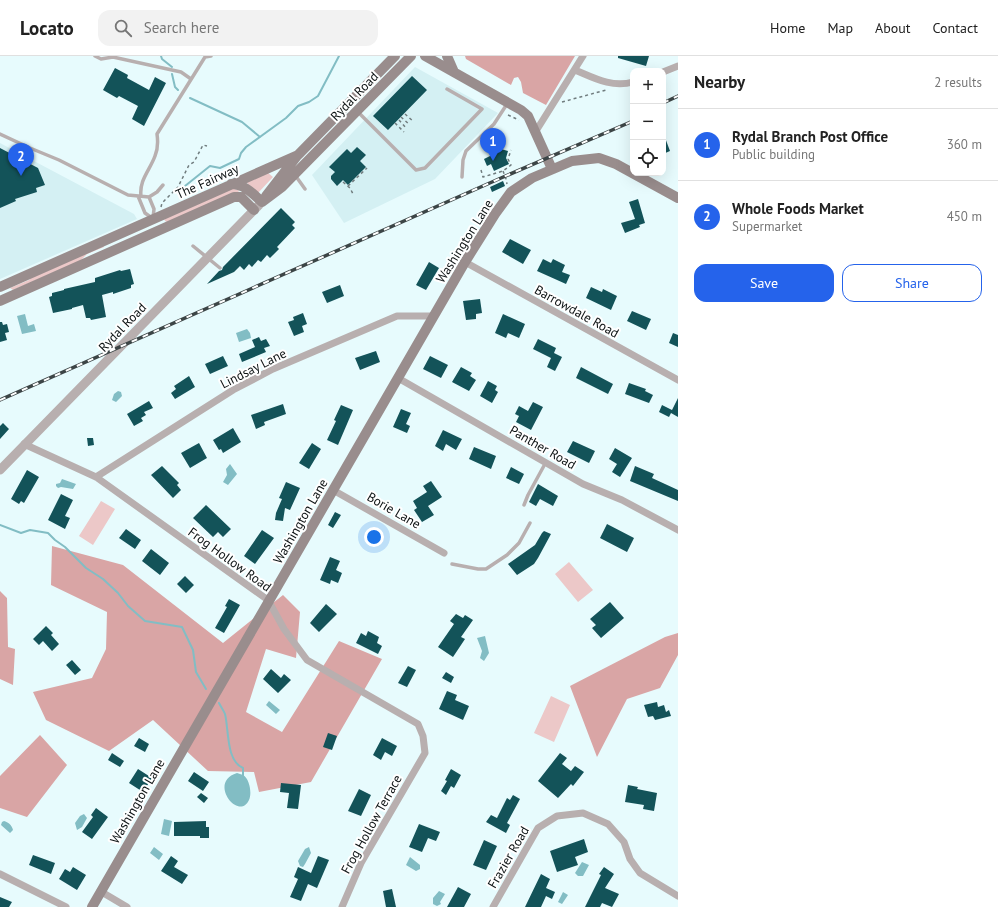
<!DOCTYPE html>
<html lang="en">
<head>
<meta charset="utf-8">
<style>
  :root { --surface:#fff; --page:#f2f2f2; --text:#222; --muted:#767676; --line:#e0e0e0; --accent:#2563eb }
  body { margin:0; font-family:"PT Sans",sans-serif; background:var(--page); color:var(--text) }
  .controls { position:absolute; right:12px; top:12px; display:grid; overflow:hidden; border-radius:8px; box-shadow:0 4px 16px #0002 }
  .controls button { width:36px; height:36px; display:grid; place-items:center; padding:0; border:0; border-bottom:1px solid var(--line); background:var(--surface); color:var(--text); font:20px sans-serif }
  .you { position:absolute; left:374px; top:481px; width:14px; height:14px; margin:-10px; border:3px solid #fff; border-radius:50%; background:#1a73e8; box-shadow:0 0 0 6px #1a73e833 }
  .badge { display:grid; place-items:center; width:26px; height:26px; border-radius:50%; background:var(--accent); color:#fff; font-size:13px; font-weight:700 }
  .pin { position:absolute; translate:-50% -33px; filter:drop-shadow(0 1px 2px #0008) }
  .pin::after { content:''; position:absolute; top:21px; width:14px; height:12px; background:inherit; clip-path:polygon(0 0,100% 0,50% 100%) }
  .list { margin:0; padding:0; list-style:none }
  h2 { display:flex; justify-content:space-between; align-items:center; height:52px; margin:0; padding:0 16px; font-size:17px }
  h2 small { font-size:13px; font-weight:400; color:var(--muted) }
  .list li { display:grid; grid-template-columns:26px 1fr auto; gap:12px; align-items:center; box-sizing:border-box; height:72px; padding:0 16px; border-top:1px solid var(--line) }
  .list b { display:block; font-size:15px; white-space:nowrap }
  .list p { margin:0; font-size:13px; white-space:nowrap; color:var(--muted) }
  .list em { font-size:13px; font-style:normal; color:var(--muted) }
  .actions { display:flex; gap:8px; padding:12px 16px }
  .actions a { flex:1; padding:9px 0; border:1px solid var(--accent); border-radius:12px; text-align:center; font-size:14px; color:var(--accent) }
  .actions .main { background:var(--accent); color:#fff }
  .icon { flex:none; width:22px; height:22px; fill:none; stroke:currentColor; stroke-width:2; stroke-linecap:round; stroke-linejoin:round }
  .map { position:relative; flex:none; width:678px; height:851px; overflow:hidden }
  header { display:flex; align-items:center; gap:24px; box-sizing:border-box; height:56px; padding:0 20px; background:var(--surface); border-bottom:1px solid var(--line) }
  header strong { font-size:19px }
  nav { display:flex; gap:22px; margin-inline-start:auto; font-size:14px }
  .search { width:280px; height:36px; background:var(--page); display:flex; align-items:center; gap:10px; box-sizing:border-box; padding:0 14px; border-radius:12px; color:var(--muted); font-size:15px }
  main { display:flex }
  aside { flex:1; background:var(--surface) }
  .map>svg:first-child { display:block }
</style>
</head>
<body>
<header>
<strong>Locato</strong>
<div class="search"><svg class="icon" aria-label="search" viewBox="0 0 24 24"><circle cx="10" cy="10" r="6"/><path d="M15 15l6 6"/></svg>Search here</div>
<nav><a>Home</a><a>Map</a><a>About</a><a>Contact</a></nav>
</header>
<main>
<div class="map">
<svg width="678" height="851" viewBox="0 0 678 851">
  <rect width="100%" height="100%" fill="#e7fbfd"/>
  <path fill="#d4f0f3" d="M415,11L498,57L435,123L344,167L312,119Z
    M0,87L134,158L137,163L0,223Z"/>
  <path fill="#ecc8c8" d="M267,116L273,121L258,137L246,126Z
    M232,132L240,135L167,166L165,165L164,162Z
    M103,188L104,191L87,198L80,205L13,234L10,232L29,224L35,218Z
    M101,445L115,453L93,489L79,480Z
    M569,506L593,534L578,546L555,518Z
    M551,640L570,649L554,686L534,677Z"/>
  <path fill="#d9a5a5" d="M465,0H575L546,49L523,37L521,26L518,21L514,22L511,29L466,3Z
    M52,490L123,509L223,587L283,539L300,556L296,602L266,593L246,656L282,676L339,585L382,603L311,726L259,736L254,716L208,715L153,664L109,695L46,664L33,636L92,622L106,593L107,556L51,529Z
    M0,535L7,542L8,591L15,593L13,629L0,623Z
    M678,577V599L660,632L627,643L597,701L570,630L665,581Z
    M40,679L67,709L27,761L0,752V720Z"/>
  <path fill="#82bdc4" d="M25,258L28,270L34,268L36,275L22,278L17,260Z
    M247,273L250,277L251,282L239,286L236,277Z
    M118,335L121,336L122,340L116,346L112,344L114,338Z
    M230,408L237,418L228,429L223,426L227,419L226,413Z
    M62,423L76,428L73,433L61,431L58,432L56,430V428L60,427Z
    M485,580L489,597L484,605L480,602L482,595L477,582Z
    M269,645L280,654L276,658L266,649Z
    M237,717C239,718 241,718 243,719C250,723 252,738 249,744C239,766 207,726 237,717Z
    M84,758L87,762L82,771L77,774L75,767L80,760Z
    M164,763L172,765L169,780L161,778Z
    M4,765C8,766 12,769 13,774L10,777L1,769L2,766Z
    M154,791L163,798L159,804L150,797Z
    M309,791L311,797L305,808L303,811L300,810L298,805L305,793Z
    M410,801L420,809V813L416,815L406,809Z
    M582,806L589,809L583,820H578L575,817Z
    M439,835L445,838L440,846L441,848L437,850L433,848V842Z
    M563,836L568,839L562,848L558,846Z"/>
  <g fill="none" stroke-linecap="round" stroke-linejoin="round">
    <path stroke="#82bdc4" stroke-width="2" d="M161,0L162,3L172,11
      M172,18L175,31L178,34
      M190,42L242,66L260,81
      M185,130L210,110L220,112L239,103L241,97L246,91L286,62L298,50L309,46L318,40L339,0
      M0,469L21,477L30,474L48,477L55,484L65,491L86,512L103,523L118,537L128,550L145,565L182,571L193,594L196,616L206,633
      M219,647C221,651 224,655 225,658C229,674 226,705 243,712V721"/>
  </g>
  <path fill="#135359" d="M618,0H649L646,10L618,2Z
    M115,12L128,19L127,22L149,34L155,21L166,27L144,70L132,63L138,50L119,40L117,42L103,34Z
    M412,20L427,34L388,74L373,60Z
    M663,79H664L670,95L663,98Z
    M357,91L366,99L360,105L366,111L348,129L343,124L337,130L331,123V120L335,116L329,111L347,93L351,97Z
    M0,92L38,112L45,129L36,132L37,136L15,143L16,145L0,152Z
    M501,93L508,95L506,102L509,108L494,115L491,108L487,110L484,103L500,95Z
    M503,125L505,130L492,136L490,131Z
    M638,143L645,167L639,169L640,171L625,177L621,167L635,163L629,146Z
    M281,152L295,166L292,169L295,172L277,191L279,193L270,202L267,199L261,206L258,204L252,211L249,208L244,214L240,210L234,216L207,228L219,215L222,214L223,211Z
    M510,183L531,194L523,208L502,196Z
    M543,203L551,207L553,203L565,209L562,216L570,219L566,228L537,215Z
    M429,206L439,212L426,234L416,229Z
    M130,213L134,228L131,229V232L113,238V236L102,239L106,261L91,264L90,262H86L83,249L72,252V253L53,257L49,241L52,240V237L64,234V233L95,226V222L120,214L121,215Z
    M340,229L344,240L327,247L322,236Z
    M591,231L602,236L603,233L617,240L611,254L586,242Z
    M480,243L482,257L476,258V263L466,264L463,245Z
    M632,255L651,263L646,274L627,265Z
    M303,257L307,268L302,270L304,276L294,280L288,266L294,264L293,261Z
    M503,258L525,268L519,282L508,277L506,282L495,277Z
    M0,266H2L3,269L7,268L9,276L5,277L7,284L0,286Z
    M673,277L678,279V291L669,287Z
    M259,281L261,285L266,283L270,290L264,292L266,296L242,306L239,298L255,291L252,284Z
    M538,283L556,292L554,297L562,301L555,315L547,311L551,302L533,293Z
    M376,295L380,306L360,314L355,302Z
    M223,300L228,310L210,318L205,308Z
    M430,300L448,309L441,322L423,313Z
    M461,311L472,317L470,320L476,324L469,335L452,326Z
    M581,311L613,328L608,338L576,322Z
    M189,320L195,331L175,343L171,337L176,333L174,330Z
    M488,325L497,330L495,334L498,336L492,347L480,340Z
    M629,327L646,333L645,335L653,339L649,347L625,338Z
    M678,342V361L671,357L669,361L659,356L662,349L672,354Z
    M149,345L153,352L144,356L146,359L141,362L143,365L134,370L127,358Z
    M533,346L543,351L531,374L516,366L519,360L515,358L519,350L528,355Z
    M283,348L286,358L264,366L265,369L256,373L251,359Z
    M341,349L353,354L338,389L327,384L336,365L334,364Z
    M401,353L411,357L406,368L410,370L407,377L393,371Z
    M3,367L9,373L0,383V370Z
    M233,372L241,386L223,397L221,393L219,394L213,384Z
    M443,374L462,383L456,394L446,388L443,395L435,390Z
    M87,382H93L94,389L88,390Z
    M573,385L595,395L589,407L567,396Z
    M199,387L207,402L190,412L181,397Z
    M312,387L321,393L309,413L299,407Z
    M474,391L496,400L491,413L469,403Z
    M615,392L632,402L620,421L612,416L617,408L609,403Z
    M162,410L179,427L177,429L181,434L173,442L151,419Z
    M635,410L654,418L652,422L678,434V445L630,425Z
    M511,411L524,418L519,428L506,422Z
    M27,414L39,421L24,447L21,445L19,448L11,443Z
    M431,425L442,441L428,450L434,459L422,466L414,454L417,452L413,445L427,436L423,430Z
    M286,426L300,432L290,454L285,452L283,465L275,464L276,457L282,443L279,442Z
    M538,428L558,440L553,450L540,443L536,450L529,446Z
    M61,438L73,444L65,460L70,462L65,473L48,464Z
    M206,449L231,473L223,481L218,476L213,481L193,462Z
    M335,456L341,459L333,472L328,469Z
    M607,468L634,482L627,496L600,482Z
    M126,473L141,484L135,493L119,482Z
    M262,474L274,482L255,508L244,500Z
    M544,475L551,478L538,502L534,508L517,519L508,508L535,489L542,477Z
    M151,493L169,507L160,519L142,505Z
    M330,501L340,505L336,514L342,517L338,527L331,524L330,528L320,524Z
    M185,520L194,529L186,537L177,528Z
    M229,543L240,549L224,577L215,572L227,551L225,550Z
    M610,546L624,562L601,582L592,572L596,569L590,563Z
    M326,548L337,558L319,576L310,567Z
    M456,558L463,562L465,559L473,564L461,581L465,583L453,601L438,591L454,568L450,565Z
    M46,570L53,577L51,579L59,588L52,595L43,585L39,589L33,583Z
    M368,575L379,581L377,587L382,590L378,598L356,587L361,577L366,580Z
    M72,604L81,614L75,619L66,609Z
    M408,610L416,614L407,631L398,627Z
    M271,613L281,622L284,618L291,624L278,637L263,623Z
    M446,616L454,621L451,627L442,622Z
    M447,635L457,639L455,644L469,650L463,664L439,653Z
    M657,646L658,651L664,649L666,656L669,654L671,660L655,664L653,660L648,661L644,649Z
    M328,677L337,680L332,694L323,691Z
    M139,682L149,688L145,696L134,690Z
    M382,682L397,690L392,700L385,696L381,704L373,699Z
    M112,697L124,705L120,711L108,704Z
    M560,697L567,702L562,708L571,715L575,710L584,716L573,730L571,728L558,742L538,725Z
    M138,713L152,722L143,736L129,727Z
    M451,713L461,719L454,732L451,730L446,739L441,735L447,725L445,724Z
    M194,716L209,726L203,735L188,725Z
    M281,727L301,729L298,753L287,752L289,737L280,736Z
    M628,729L638,731L637,733L657,737L654,755L643,753L644,749L625,746Z
    M359,733L371,739L361,760L348,755Z
    M201,737L208,742L204,747L197,741Z
    M513,739L520,743L507,767L510,769L506,777L486,766L491,759L497,762L507,742L510,744Z
    M96,752L108,761L92,783L82,776L93,761L91,759Z
    M206,765V771H209V782H200V780H174V766Z
    M419,768L440,776L436,785L428,782L422,796L409,791Z
    M584,783L588,796L575,801L578,809L557,816L550,795Z
    M484,784L497,790L486,814L473,809Z
    M33,799L55,807L51,818L29,809Z
    M171,800L178,805L174,811L188,819L182,828L161,815Z
    M318,800L329,804L317,832L308,828L301,845L290,841L298,823L294,821L298,811L311,817Z
    M73,811L86,819L77,834L59,823L65,813L70,816Z
    M604,811L614,818L605,832L619,838L612,851L602,847L600,851H585L601,819L599,818Z
    M541,818L550,823L546,832L555,836L552,843L546,840L541,851H525Z
    M458,831L471,838L464,851H447Z
    M392,833L396,851H386L383,835Z
    M0,841L12,846L9,851H0Z"/>
  <g fill="none" stroke-linecap="round" stroke-linejoin="round">
    <path stroke="#707c7e" stroke-width="1.5" stroke-dasharray="3 3" stroke-linecap="butt" d="M562,46L606,34
      M405,58L414,66
      M508,59L519,64
      M401,61L410,69
      M399,64L407,73
      M395,67L404,76
      M481,114L483,121L503,115L511,109L508,103L511,94
      M503,115L506,123L507,128
      M343,126L350,132L353,138
      M348,130L367,112
      M161,151L162,147L178,131L189,109L194,106L203,89L207,90"/>
    <path stroke="#b8afaf" stroke-width="3.5" d="M95,0L101,3L113,1L181,16L191,23
      M357,55L416,114L425,112L482,53L447,33
      M0,78L30,92L59,104L128,139L149,141L157,136L163,129
      M295,119L305,133
      M462,121L463,104L466,95L494,68L507,48
      M138,140L145,157L152,162
      M141,140C139,124 150,114 155,100C158,93 158,85 157,78L205,1L211,0
      M149,141L154,153L153,162
      M193,190L220,212
      M524,449L528,439L546,406
      M452,508L478,513H486L507,499L519,487L530,467"/>
    <path stroke="#b8afaf" stroke-width="7" d="M575,14C594,22 612,32 633,26
      M663,16L678,10
      M536,75L583,0
      M465,206L678,324
      M398,322L583,428L622,444L678,474
      M24,388L96,421L268,544L284,573L307,604L418,668L423,680L425,697L361,807L342,851
      M96,421L233,334L273,313L397,260H434
      M333,434L444,497
      M0,818L66,851
      M100,835L127,851
      M493,851L538,772L557,760L583,757L608,768L624,786L630,803L640,817L678,840"/>
    <path stroke="#b8afaf" stroke-width="9" d="M0,414L259,149"/>
    <path stroke="#998d8d" stroke-width="10" d="M425,0L521,54L528,60L552,113
      M447,0L454,16
      M231,128C245,128 253,138 262,146
      M266,140L297,100
      M262,146L282,131L411,0
      M0,231L298,99L395,0
      M0,245L234,141H241L254,154
      M92,851L465,206L495,158L511,136L532,122L572,105L599,102L616,108L678,142"/>
    <defs>
      <path id="rail" d="M663,47L678,40
        M0,344L501,122L633,65"/>
    </defs>
    <use href="#rail" stroke="#3c4546" stroke-width="3.5"/>
    <use href="#rail" stroke="#fff" stroke-width="2" stroke-dasharray="6" stroke-linecap="butt"/>
  </g>
  <g text-anchor="middle" stroke-width="4" stroke-linejoin="round" paint-order="stroke">
    <g font-size="13" fill="#0c1213" stroke="#fff">
      <text transform="translate(354 40) rotate(-46)" y="5">Rydal Road</text>
      <text transform="translate(207 125) rotate(-24)" y="5">The Fairway</text>
      <text transform="translate(464 185) rotate(-58)" y="5">Washington Lane</text>
      <text transform="translate(577 255) rotate(29)" y="5">Barrowdale Road</text>
      <text transform="translate(122 271) rotate(-46)" y="5">Rydal Road</text>
      <text transform="translate(253 312) rotate(-27)" y="5">Lindsay Lane</text>
      <text transform="translate(543 391) rotate(30)" y="5">Panther Road</text>
      <text transform="translate(394 454) rotate(30)" y="5">Borie Lane</text>
      <text transform="translate(300 465) rotate(-60)" y="5">Washington Lane</text>
      <text transform="translate(230 503) rotate(36)" y="5">Frog Hollow Road</text>
      <text transform="translate(137 745) rotate(-60)" y="5">Washington Lane</text>
      <text transform="translate(371 768) rotate(-61)" y="5">Frog Hollow Terrace</text>
      <text transform="translate(508 801) rotate(-60)" y="5">Frazier Road</text>
    </g>
  </g>
</svg>
<div class="controls">
<button>+</button>
<button>−</button>
<button><svg class="icon" aria-label="locate" viewBox="0 0 24 24"><circle cx="12" cy="12" r="6"/><path d="M12 2v4M12 18v4M2 12h4M18 12h4"/></svg></button>
</div>
<div class="you"></div>
<div class="pin badge" style="left:493px;top:105px">1</div>
<div class="pin badge" style="left:21px;top:120px">2</div>
</div>
<aside>
<h2>Nearby<small>2 results</small></h2>
<ul class="list">
<li><span class="badge">1</span><div><b>Rydal Branch Post Office</b><p>Public building</p></div><em>360 m</em></li>
<li><span class="badge">2</span><div><b>Whole Foods Market</b><p>Supermarket</p></div><em>450 m</em></li>
</ul>
<div class="actions"><a class="main">Save</a><a>Share</a></div>
</aside>
</main>
</body>
</html>
